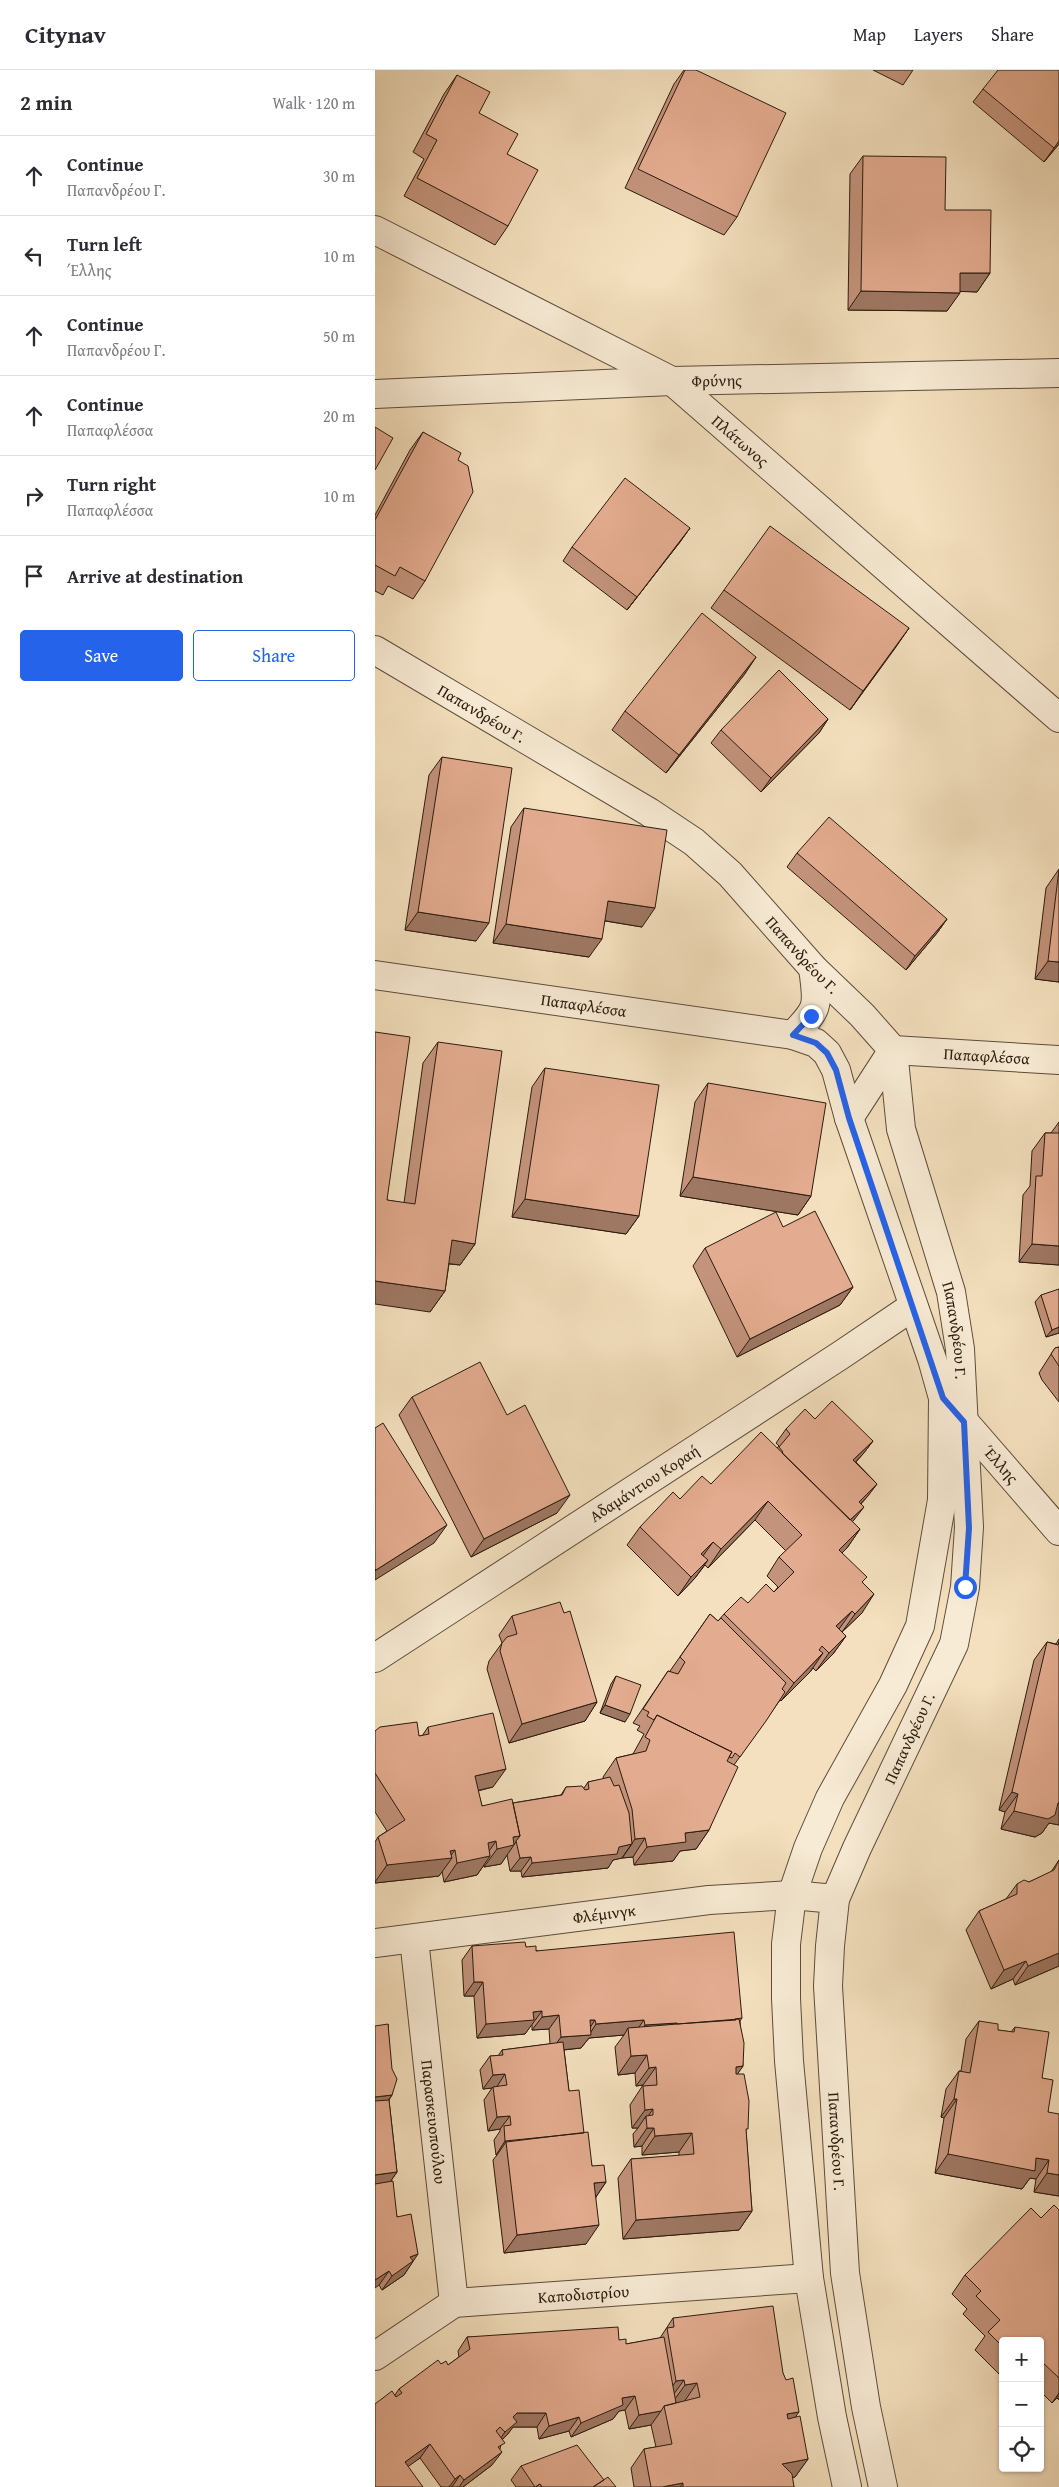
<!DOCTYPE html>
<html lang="en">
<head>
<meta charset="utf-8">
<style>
  :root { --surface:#fff; --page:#f7f7f7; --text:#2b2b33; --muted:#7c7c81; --line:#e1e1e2; --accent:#2563eb }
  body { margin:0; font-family:"Gentium Book Plus",serif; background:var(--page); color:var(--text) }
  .controls { position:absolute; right:15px; bottom:15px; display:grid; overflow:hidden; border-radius:5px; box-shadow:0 1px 4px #0004 }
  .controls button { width:45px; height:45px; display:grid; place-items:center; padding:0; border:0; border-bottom:1px solid var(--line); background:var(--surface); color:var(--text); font:25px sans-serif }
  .stop { position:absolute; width:15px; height:15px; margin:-11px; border:4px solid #2563eb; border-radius:50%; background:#fff }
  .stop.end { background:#2563eb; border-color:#fff; box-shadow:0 1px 5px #0008 }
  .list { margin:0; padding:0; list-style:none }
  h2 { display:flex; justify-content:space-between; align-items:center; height:65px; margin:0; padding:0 20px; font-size:21px }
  h2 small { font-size:16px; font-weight:400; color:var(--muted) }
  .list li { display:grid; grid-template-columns:32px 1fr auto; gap:15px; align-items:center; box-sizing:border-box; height:80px; padding:0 20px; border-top:1px solid var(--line) }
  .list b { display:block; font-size:19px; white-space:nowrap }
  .list p { margin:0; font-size:16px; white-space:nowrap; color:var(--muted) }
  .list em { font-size:16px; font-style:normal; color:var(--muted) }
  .actions { display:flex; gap:10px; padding:15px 20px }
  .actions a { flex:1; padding:11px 0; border:1px solid var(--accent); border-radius:5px; text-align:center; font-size:18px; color:var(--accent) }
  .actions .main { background:var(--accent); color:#fff }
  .icon { flex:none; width:28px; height:28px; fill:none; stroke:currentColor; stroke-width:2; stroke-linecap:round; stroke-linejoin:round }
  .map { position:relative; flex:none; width:684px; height:2417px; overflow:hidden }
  header { display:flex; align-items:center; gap:30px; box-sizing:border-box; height:70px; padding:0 25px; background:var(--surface); border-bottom:1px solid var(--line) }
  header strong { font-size:24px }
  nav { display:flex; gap:28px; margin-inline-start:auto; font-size:18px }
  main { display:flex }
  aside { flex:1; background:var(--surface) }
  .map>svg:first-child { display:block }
</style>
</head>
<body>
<header>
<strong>Citynav</strong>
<nav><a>Map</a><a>Layers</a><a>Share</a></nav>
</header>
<main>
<aside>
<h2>2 min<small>Walk · 120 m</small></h2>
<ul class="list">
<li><svg class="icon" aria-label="ahead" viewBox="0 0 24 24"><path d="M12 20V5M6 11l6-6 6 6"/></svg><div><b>Continue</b><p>Παπανδρέου Γ.</p></div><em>30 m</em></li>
<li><svg class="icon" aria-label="left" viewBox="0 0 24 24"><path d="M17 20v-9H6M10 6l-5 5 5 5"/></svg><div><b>Turn left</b><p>Έλλης</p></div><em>10 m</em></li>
<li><svg class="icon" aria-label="ahead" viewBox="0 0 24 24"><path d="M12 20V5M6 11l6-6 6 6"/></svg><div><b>Continue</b><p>Παπανδρέου Γ.</p></div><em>50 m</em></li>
<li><svg class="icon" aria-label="ahead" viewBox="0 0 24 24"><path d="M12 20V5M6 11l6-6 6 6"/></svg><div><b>Continue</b><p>Παπαφλέσσα</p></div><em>20 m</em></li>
<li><svg class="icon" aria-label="right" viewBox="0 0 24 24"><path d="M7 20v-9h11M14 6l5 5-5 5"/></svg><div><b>Turn right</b><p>Παπαφλέσσα</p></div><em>10 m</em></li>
<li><svg class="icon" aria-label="arrive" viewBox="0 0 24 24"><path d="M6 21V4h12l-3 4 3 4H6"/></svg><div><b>Arrive at destination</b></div></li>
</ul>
<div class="actions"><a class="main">Save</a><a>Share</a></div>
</aside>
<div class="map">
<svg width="684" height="2417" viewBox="0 0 684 2417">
  <rect width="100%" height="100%" fill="#f4e0be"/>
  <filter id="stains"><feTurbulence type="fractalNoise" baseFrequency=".004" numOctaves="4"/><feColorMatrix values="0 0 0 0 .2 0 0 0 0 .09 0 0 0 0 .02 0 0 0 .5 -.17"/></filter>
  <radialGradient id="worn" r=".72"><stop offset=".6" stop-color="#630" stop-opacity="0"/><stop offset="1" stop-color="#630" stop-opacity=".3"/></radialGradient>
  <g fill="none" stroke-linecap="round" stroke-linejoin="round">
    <defs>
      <g id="minor">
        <path id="s1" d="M0,160L297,311L684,648"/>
        <path id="s2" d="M0,324L297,311L684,303"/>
        <path id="s3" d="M0,580L274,742L319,772L355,804L438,898L487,945L518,980L526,1059L576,1222L585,1279L594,1457L590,1517L579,1574L482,1778L460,1829L455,1876L453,1916L470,2203L491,2337L508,2417"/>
        <path id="s4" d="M0,905L418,965L441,973L452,983L461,1000L474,1048L557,1289L568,1328L567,1430L545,1556L518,1615L455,1728L433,1778L417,1825L411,1874V1928L414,1991L434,2208L457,2347L472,2417"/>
        <path d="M418,965C445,937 443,936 438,898"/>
        <path id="s5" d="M518,980L684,990"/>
        <path d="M474,1048L518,980"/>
        <path id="s6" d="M586,1348L684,1461"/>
        <path id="s7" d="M0,1588L466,1285L537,1237"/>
        <path id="s8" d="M39,1869L79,2233"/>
        <path id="s9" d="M0,1873L334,1830L417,1825L460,1829"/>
        <path id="s10" d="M0,2286L79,2233L434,2208"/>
      </g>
    </defs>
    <use href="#minor" stroke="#5d4c3a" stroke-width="30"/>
    <use href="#minor" stroke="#f8ebd5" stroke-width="28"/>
  </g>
  <path fill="#c3937b" stroke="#2b1a0e" d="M309,0H321L362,147L349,165L250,118L299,14Z
    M498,0H538L528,15Z
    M684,0V74L669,92L598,32L608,19Z
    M82,5L104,43L132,84L133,156L120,175L29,126L49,89L38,82L69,24Z
    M488,86L570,140L615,203L602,222L585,221L572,241L473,240L475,104Z
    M48,362L83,390L50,511L38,529L13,516L8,525L0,521V445L35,380Z
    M315,458L305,472L252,540L188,491L197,477Z
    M349,520L534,558L475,640L336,538Z
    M381,587L369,605L291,703L237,660L250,641Z
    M453,649L444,663L386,722L336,673L346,660Z
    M67,687L101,871L30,860L54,705Z
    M149,738L267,857L230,851L214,887L118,873L136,757Z
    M422,783L572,849L562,863L531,900L412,797Z
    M684,799V912L660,909L671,818Z
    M63,972L100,1174L85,1195L74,1194L70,1221L55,1242L12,1130L29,1133L48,993Z
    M170,998L264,1146L251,1164L137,1147L157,1017Z
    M333,1013L436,1126L423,1145L305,1126L320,1032Z
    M684,1052V1195L644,1192L648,1125L655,1116L657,1081L670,1063H676Z
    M330,1178L478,1217L465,1235L362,1287L318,1196Z
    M666,1225L684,1263L671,1267L660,1232Z
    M684,1277V1332L667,1310L664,1303L680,1278Z
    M37,1327L182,1443L96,1487L24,1345Z
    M440,1349L498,1371L488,1384L481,1392L502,1414L492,1427L486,1434L479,1450L477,1452L485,1459L472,1478L466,1483L488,1513L487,1543L467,1562L471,1566L458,1584L441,1601L438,1598L435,1602L406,1631L405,1630L359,1695L334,1760L321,1779L305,1781L298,1791L259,1795L258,1787L247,1788L238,1790L233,1798L147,1807L146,1801H135L132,1785L126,1794L109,1797V1795L102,1805L69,1812L67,1801L64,1806L0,1813V1772L3,1767L12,1761L0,1742V1661L44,1666H47L53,1657L118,1717L103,1721L107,1736L138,1733L186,1725L191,1717L209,1718L213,1712L229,1709L228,1707L241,1688L258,1684L269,1664L262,1660L265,1656L258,1653L293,1601L296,1602L295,1601L335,1544L343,1551L349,1544L399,1522L403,1517L392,1506L404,1487L411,1481L380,1450L333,1498L330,1495L320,1508L303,1526L252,1475L265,1457L305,1429L336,1414L402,1378L404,1376L401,1373L411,1359Z
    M137,1546L222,1632L210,1651L134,1673L112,1599L114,1591L127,1573L124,1565Z
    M684,1569V1755L674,1753L667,1763L660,1767L626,1759L630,1742L624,1740L659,1590L672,1572L681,1574Z
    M241,1606L250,1652L225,1643L236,1614Z
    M684,1790V1896L640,1915L638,1909L616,1919L591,1860L604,1841L631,1829L642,1814L654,1812L676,1802Z
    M97,1876L151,1877L367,1948L365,1951L368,1996L362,2004L371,2061L377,2141L364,2160L248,2169L243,2108L256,2089L304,2086V2082L267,2085V2076L259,2077L258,2064L263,2058H257L255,2035L268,2015L261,2016L260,2003L243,2005L240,1977L249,1965L214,1968L206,1978L189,1980L194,2021L209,2063L217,2096L231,2112L221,2127L211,2174L129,2183L118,2090L122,2085H121L119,2070L125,2061V2059L113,2061L109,2030L117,2018L108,2019L105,2000L115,1986H123L127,1980L175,1974L174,1959L157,1960V1955H156L150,1964L102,1968L99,1926H89L87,1890Z
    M604,1951L623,1960L636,1962L640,1957L667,2008L673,2042L684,2126L659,2122L661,2109L655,2108L647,2119L560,2103L569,2048L566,2047L571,2019L584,2001H586L591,1969Z
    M13,1954L17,2025L14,2030L22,2102L15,2112L22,2147L38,2191L29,2205L7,2220L4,2215Z
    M684,2140V2330L682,2328L677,2333L665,2321V2271H628V2308L600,2280L610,2266L588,2244L592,2239L577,2224L590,2205L666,2148Z
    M298,2248L408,2303L433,2389L420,2407L417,2408L419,2417H259L256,2398L269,2379L281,2377L276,2355L254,2359L250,2340L244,2341L238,2349L196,2367L194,2361L164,2369L162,2357H138L132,2365L127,2370L125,2379L117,2395L88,2417H66L45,2388L0,2417L20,2325L24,2319L66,2294L73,2295L84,2287L83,2281L92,2267L244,2270L251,2274L285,2268Z
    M146,2396L229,2410L241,2417H141L136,2410Z"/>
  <path fill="#9f7864" stroke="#2b1a0e" d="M684,71V74L669,92Z
    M585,203H615L602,222L572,221Z
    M486,221L585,223L572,241L473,240Z
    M315,458L305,472L252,540L262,527Z
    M534,558L521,577L475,640L488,621Z
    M381,587L369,605L291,703L304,685Z
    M453,649L444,663L386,722L396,708Z
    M233,831L280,838L267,857L220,849Z
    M43,842L114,853L101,871L30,860Z
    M572,849L562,863L531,900L540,886Z
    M131,854L227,869L214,887L118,873Z
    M673,891L684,892V912L660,909Z
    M318,1107L436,1126L423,1145L305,1126Z
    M150,1129L264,1146L251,1164L137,1147Z
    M77,1170L100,1174L85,1195L62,1192Z
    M657,1174L684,1176V1195L644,1192Z
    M0,1211L70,1221L55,1242L0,1234Z
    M478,1217L465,1235L362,1287L375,1269Z
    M684,1257V1263L671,1267L677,1260Z
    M498,1371L488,1384L469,1404L478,1390Z
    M502,1414L492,1427L474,1446L484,1432Z
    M195,1425L182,1443L96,1487L109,1469Z
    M393,1431L380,1450L333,1498L346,1479Z
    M489,1437L479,1450L462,1468L471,1454Z
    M72,1455L59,1473L0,1510V1501L1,1500Z
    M485,1459L472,1478L451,1499L464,1480Z
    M338,1472L325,1490L326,1484Z
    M333,1490L320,1508L303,1526L316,1507Z
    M499,1524L487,1543L467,1562L480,1544Z
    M477,1541L464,1559L461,1556Z
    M471,1566L458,1584L441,1601L454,1583Z
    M448,1583L435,1602L406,1631L419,1613Z
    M222,1632L210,1651L134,1673L147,1654Z
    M230,1635L255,1644L250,1652L225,1643Z
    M131,1699L118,1717L87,1724L100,1706Z
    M637,1722L643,1724L630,1742L624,1740Z
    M683,1733H684V1755L674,1753L667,1763L660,1767L626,1759L639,1741Z
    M334,1760L321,1779L305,1781L298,1791L259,1795L272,1777L310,1763Z
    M145,1766L126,1794L109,1797L122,1779L138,1767Z
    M270,1768L258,1787L247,1788L260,1769Z
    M121,1771L110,1787L115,1786L102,1805L69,1812L82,1793L113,1773Z
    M257,1774L247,1788L238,1790L233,1798L147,1807L157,1793Z
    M80,1780L74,1788H77L64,1806L0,1813V1812L12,1795Z
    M156,1787L146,1801H135L145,1788Z
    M684,1883V1896L640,1915L653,1896Z
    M651,1891L638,1909L616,1919L629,1900Z
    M99,1912H108L99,1926H89Z
    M167,1941L150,1964L102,1968L111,1954L158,1942Z
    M184,1945L174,1959L157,1960L167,1947Z
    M215,1950H220L211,1964Z
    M269,1950L259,1964L253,1958L249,1965L214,1968L206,1978L176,1981L186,1967L214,1965L221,1954Z
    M302,1953L293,1967L260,1969L270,1955Z
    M272,1985L260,2003L243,2005L256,1986Z
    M368,1996L355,2015L361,1997Z
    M281,1997L268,2015L261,2016L274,1998Z
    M130,2004L121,2018L118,2017L117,2018L108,2019L118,2005Z
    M17,2025L4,2043L0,2044V2027Z
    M579,2029H582L569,2048L566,2047Z
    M278,2039L271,2049V2046L263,2058H257L270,2040Z
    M135,2046L125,2059L113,2061L122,2047Z
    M272,2058H279L267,2076L259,2077Z
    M317,2063L304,2082L267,2085L280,2066Z
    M130,2071L131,2072L122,2085H121Z
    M573,2084L661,2088L674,2090L661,2109L655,2108L647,2119L560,2103Z
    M22,2102L13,2115L0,2117V2105Z
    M672,2103L684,2105V2126L659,2122Z
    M231,2112L218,2131L219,2113Z
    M377,2141L364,2160L248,2169L261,2150Z
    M224,2155L211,2174L129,2183L142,2165Z
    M43,2184L29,2205L7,2220L17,2206L35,2187Z
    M14,2201L4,2215L0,2218V2210Z
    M309,2310L296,2328L288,2330L301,2311Z
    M322,2313L309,2332L297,2333L310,2315Z
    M684,2323V2325L682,2328L677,2333Z
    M260,2326L250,2340L244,2341L238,2349L196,2367L206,2353L247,2328Z
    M286,2341L276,2355L254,2359L264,2345Z
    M424,2342L411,2360L412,2344Z
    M142,2343H171L162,2357H138L132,2365L120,2376L130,2362L138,2347Z
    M204,2347L194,2361L164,2369L174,2356Z
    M55,2374L45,2388L20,2406L30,2392Z
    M127,2382L117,2395L88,2417H84L89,2410Z
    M433,2389L420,2407L394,2412L407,2394Z
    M85,2405L77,2417H74L80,2409Z
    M308,2413L305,2417H287Z"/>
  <path fill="#e3ab8f" stroke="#2b1a0e" d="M310,0H321L411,43L362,147L263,99Z
    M623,0H684V71L679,78L608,19Z
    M82,5L115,22L104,43L143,64L132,84L163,100L133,156L42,108L62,70L51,64Z
    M488,86L571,87L570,140H616L615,203H585V223L486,221Z
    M0,357L18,368L0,400Z
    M48,362L86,383L83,390L93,396L98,422L50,511L25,497L20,506L0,495V450Z
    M250,408L315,458L262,527L197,477Z
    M395,456L534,558L488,621L349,520Z
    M327,543L381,587L304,685L250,641Z
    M404,600L453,649L396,708L346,660Z
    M67,687L137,698L114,853L43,842Z
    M149,738L292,760L280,838L233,831L227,869L131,854Z
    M454,747L572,849L540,886L422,783Z
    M684,799V892L673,891Z
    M0,962L35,967L12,1130L40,1134L63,972L127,981L100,1174L77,1170L70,1221L0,1211Z
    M170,998L284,1015L264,1146L150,1129Z
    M333,1013L451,1033L436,1126L318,1107Z
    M670,1063H684V1176L657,1174L661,1106H667Z
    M440,1141L478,1217L375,1269L330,1178L401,1142L408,1157Z
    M684,1219V1257L677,1260L666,1225Z
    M684,1277V1296L676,1284L680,1278Z
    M105,1292L132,1345L150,1335L195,1425L109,1469L37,1327Z
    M457,1331L498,1371L478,1390L502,1414L484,1432L489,1437L475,1450L407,1383L408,1382L404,1377L415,1364L411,1359L430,1339L440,1349Z
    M8,1353L72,1455L1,1500L0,1499V1358Z
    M386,1362L485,1459L464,1480L492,1507L487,1512L499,1524L480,1544L477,1541L461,1556L471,1566L454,1583L447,1576L444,1580L448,1583L419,1613L349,1544L366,1527L373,1533L391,1514L399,1522L419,1502L404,1487L427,1465L393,1431L346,1479L338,1472L326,1484L333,1490L316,1507L265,1457L298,1422L305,1429L327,1406L336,1414Z
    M185,1532L189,1543L195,1541L222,1632L147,1654L125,1581L127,1573L132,1567L142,1564L137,1546Z
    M335,1544L343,1551L346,1548L411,1613L407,1619L410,1622L391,1651L365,1687L360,1683L357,1688L354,1687L357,1682L282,1645L279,1650L272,1646L274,1642L268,1639L293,1601L303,1604L310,1592L305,1587Z
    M672,1572L683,1575L684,1572V1733H683L680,1745L673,1749L639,1741L643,1724L637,1722Z
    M241,1606L266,1615L255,1644L230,1635Z
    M118,1643L131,1699L100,1706L107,1736L137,1729L145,1766L138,1767L139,1775L122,1779L121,1771L113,1773L115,1786L82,1793L80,1780L75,1781L77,1788L12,1795L3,1767L30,1750L0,1703V1661L5,1657L42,1652L44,1666L54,1664L53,1657Z
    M282,1645L357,1682L352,1691L363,1697L334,1760L310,1763L311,1772L272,1777L270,1768L260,1769L257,1739L241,1688L271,1681L275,1670L270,1667Z
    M235,1707L239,1716L244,1715L254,1743L257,1774L244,1777L242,1784L157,1793L156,1787L145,1788L141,1771L145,1766L138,1733L187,1725L191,1717L207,1716L210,1720L214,1719L213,1712Z
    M684,1790V1883L653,1896L651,1891L629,1900L604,1841L642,1824V1814L649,1810L654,1812L679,1800Z
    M359,1862L367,1948L360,1949L361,1950L302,1954V1953L270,1955L269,1950L221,1954L220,1950H215L216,1965L186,1967L184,1945L167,1947V1941L158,1942L159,1950L111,1954L108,1912H99L97,1876L150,1872L151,1877L161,1876V1881Z
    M364,1949L369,1973L368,1996L361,1997V2004H369L374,2031L373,2059H371L377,2141L261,2150L256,2089L319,2084L317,2063L280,2066L279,2058H272L271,2046L278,2045V2039L270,2040L268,2016L282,2015L281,1997L274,1998L272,1985L256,1986L253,1958Z
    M604,1951L623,1954V1960L639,1962L640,1957L674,1962L667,2008L678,2010L673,2042L684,2044V2105L672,2103L674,2090L661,2088L660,2101L573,2084L582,2029H579L584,2001L595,2003Z
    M13,1954L17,1999L22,2009L17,2025L0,2027V1956Z
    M188,1972L194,2021L204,2020L209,2063L130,2071L129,2056L136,2055L135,2046L122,2047L118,2017L132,2015L130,2004L118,2005L115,1986L128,1985L127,1980Z
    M14,2030L22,2102L0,2105V2031Z
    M213,2062L217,2096L229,2095L231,2112L219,2113L224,2155L142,2165L131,2072Z
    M18,2111L22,2147L36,2144L43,2184L35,2187L38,2191L17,2206L14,2201L0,2210V2114Z
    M679,2135L684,2140V2308L666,2291L665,2292V2271H628V2277L613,2262L625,2250L601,2226L606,2221L590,2205L656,2138L666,2148Z
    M398,2236L408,2303L411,2310L418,2308L424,2342L412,2344L413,2349L425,2346L433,2389L407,2394L417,2404L419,2417H308V2413L287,2417H276L269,2379L297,2374L289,2336L325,2327L322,2313L310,2315L309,2310L301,2311L292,2258L299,2257L298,2248Z
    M243,2257L244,2270L251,2269V2274L289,2267L301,2333L289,2336L286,2341L264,2345L260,2326L247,2328L248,2335L206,2353L204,2347L174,2356L171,2343H142L138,2347L142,2352L130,2362L125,2357L121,2361L130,2373L123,2377L127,2382L89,2410L85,2405L80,2409L55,2374L30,2392L48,2417H0V2334L17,2321L21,2327L27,2323L24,2319L63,2290L66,2294L71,2291L73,2295L95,2279L92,2267Z
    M202,2375L229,2410L218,2417H167L165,2414L160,2417L146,2396Z
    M233,2407L241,2417H218Z
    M165,2414L167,2417H161Z"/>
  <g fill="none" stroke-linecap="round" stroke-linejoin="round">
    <path stroke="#2563eb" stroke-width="6" d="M436,946L418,965L441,973L452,983L461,1000L474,1048L568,1328L589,1352L594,1458L590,1517"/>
  </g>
  <g text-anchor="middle" stroke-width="4.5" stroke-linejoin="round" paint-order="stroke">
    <g font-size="16" fill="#2b1a0e" stroke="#f8ebd5">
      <text dy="6" stroke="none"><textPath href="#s2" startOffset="342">Φρύνης</textPath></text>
      <text dy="6" stroke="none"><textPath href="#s1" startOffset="424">Πλάτωνος</textPath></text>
      <text dy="6" stroke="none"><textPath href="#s3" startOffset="124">Παπανδρέου Γ.</textPath></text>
      <text dy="6" stroke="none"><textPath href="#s3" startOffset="529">Παπανδρέου Γ.</textPath></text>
      <text dy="6" stroke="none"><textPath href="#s4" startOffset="211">Παπαφλέσσα</textPath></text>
      <text dy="6" stroke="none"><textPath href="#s5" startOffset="94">Παπαφλέσσα</textPath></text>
      <text dy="6" stroke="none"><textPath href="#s3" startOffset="949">Παπανδρέου Γ.</textPath></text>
      <text dy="6" stroke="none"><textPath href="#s6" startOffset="61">Έλλης</textPath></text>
      <text dy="6" stroke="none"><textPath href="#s7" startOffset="321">Αδαμάντιου Κοραή</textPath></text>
      <text transform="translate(534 1668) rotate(-65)" y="6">Παπανδρέου Γ.</text>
      <text dy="6" stroke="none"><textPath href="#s9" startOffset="231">Φλέμινγκ</textPath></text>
      <text dy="6" stroke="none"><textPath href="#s8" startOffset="184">Παρασκευοπούλου</textPath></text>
      <text dy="6" stroke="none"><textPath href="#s3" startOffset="1789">Παπανδρέου Γ.</textPath></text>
      <text dy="6" stroke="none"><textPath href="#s10" startOffset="225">Καποδιστρίου</textPath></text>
    </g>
  </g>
  <rect width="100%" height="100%" filter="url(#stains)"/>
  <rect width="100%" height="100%" fill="url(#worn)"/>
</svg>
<div class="controls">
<button>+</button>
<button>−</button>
<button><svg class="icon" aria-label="locate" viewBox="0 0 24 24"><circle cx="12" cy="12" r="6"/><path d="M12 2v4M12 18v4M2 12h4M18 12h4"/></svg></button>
</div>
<div class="stop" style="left:590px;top:1517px"></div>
<div class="stop end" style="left:436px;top:946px"></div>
</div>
</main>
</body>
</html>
